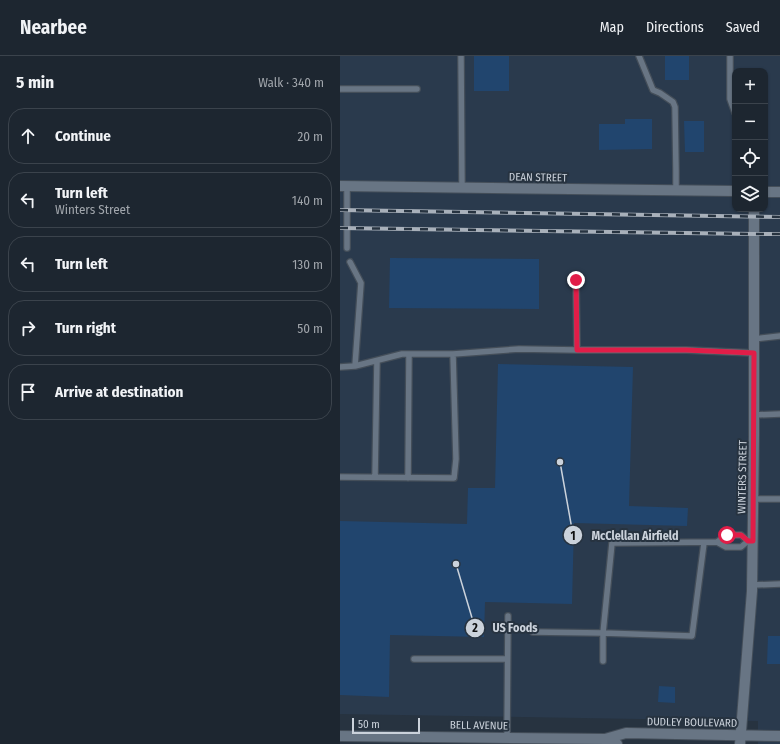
<!DOCTYPE html>
<html lang="en">
<head>
<meta charset="utf-8">
<style>
  :root { --surface:#1d2630; --page:#2a323c; --text:#f1f3f6; --muted:#a0a5ab; --line:#3b434c }
  body { margin:0; font-family:"Fira Sans Condensed",sans-serif; background:var(--page); color:var(--text) }
  .controls { position:absolute; right:12px; top:12px; display:grid; overflow:hidden; border-radius:8px; box-shadow:0 1px 3px #0004 }
  .controls button { width:36px; height:36px; display:grid; place-items:center; padding:0; border:0; border-bottom:1px solid var(--line); background:var(--surface); color:var(--text); font:20px sans-serif }
  .scale { position:absolute; left:12px; bottom:10px; width:68px; box-sizing:border-box; padding-left:4px; border:2px solid #cbd2db; border-top:0; font-size:11px; line-height:14px; white-space:nowrap; color:#cbd2db; -webkit-text-stroke:3px #273340; paint-order:stroke }
  .stop { position:absolute; width:12px; height:12px; margin:-9px; border:3px solid #e11d48; border-radius:50%; background:#fff }
  .stop.end { background:#e11d48; border-color:#fff; box-shadow:0 1px 4px #0008 }
  .list { margin:0; padding:0; list-style:none }
  h2 { display:flex; justify-content:space-between; align-items:center; height:52px; margin:0; padding:0 16px; font-size:17px }
  h2 small { font-size:13px; font-weight:400; color:var(--muted) }
  .list li { display:grid; grid-template-columns:26px 1fr auto; gap:12px; align-items:center; box-sizing:border-box; height:56px; margin:0 8px 8px; padding:0 8px; border:1px solid var(--line); border-radius:16px }
  .list b { display:block; font-size:15px; white-space:nowrap }
  .list p { margin:0; font-size:13px; white-space:nowrap; color:var(--muted) }
  .list em { font-size:13px; font-style:normal; color:var(--muted) }
  .icon { flex:none; width:22px; height:22px; fill:none; stroke:currentColor; stroke-width:2; stroke-linecap:round; stroke-linejoin:round }
  .map { position:relative; flex:none; width:440px; height:688px; overflow:hidden }
  header { display:flex; align-items:center; gap:24px; box-sizing:border-box; height:56px; padding:0 20px; background:var(--surface); border-bottom:1px solid var(--line) }
  header strong { font-size:19px }
  nav { display:flex; gap:22px; margin-inline-start:auto; font-size:14px }
  main { display:flex }
  aside { flex:1; background:var(--surface) }
  .map>svg:first-child { display:block }
</style>
</head>
<body>
<header>
<strong>Nearbee</strong>
<nav><a>Map</a><a>Directions</a><a>Saved</a></nav>
</header>
<main>
<aside>
<h2>5 min<small>Walk · 340 m</small></h2>
<ul class="list">
<li><svg class="icon" aria-label="ahead" viewBox="0 0 24 24"><path d="M12 20V5M6 11l6-6 6 6"/></svg><div><b>Continue</b></div><em>20 m</em></li>
<li><svg class="icon" aria-label="left" viewBox="0 0 24 24"><path d="M17 20v-9H6M10 6l-5 5 5 5"/></svg><div><b>Turn left</b><p>Winters Street</p></div><em>140 m</em></li>
<li><svg class="icon" aria-label="left" viewBox="0 0 24 24"><path d="M17 20v-9H6M10 6l-5 5 5 5"/></svg><div><b>Turn left</b></div><em>130 m</em></li>
<li><svg class="icon" aria-label="right" viewBox="0 0 24 24"><path d="M7 20v-9h11M14 6l5 5-5 5"/></svg><div><b>Turn right</b></div><em>50 m</em></li>
<li><svg class="icon" aria-label="arrive" viewBox="0 0 24 24"><path d="M6 21V4h12l-3 4 3 4H6"/></svg><div><b>Arrive at destination</b></div></li>
</ul>
</aside>
<div class="map">
<svg width="440" height="688" viewBox="0 0 440 688">
  <rect width="100%" height="100%" fill="#273340"/>
  <path fill="#2a3a4d" fill-rule="evenodd" d="M0,0H440V688H418V665L0,658ZM395,15H425V153H395Z"/>
  <path fill="#21456e" d="M134,0H169V35H134Z
    M325,0H349V24H325Z
    M285,63H312V93L259,94V68H285Z
    M344,65H364V96H345Z
    M50,202L199,203V253L49,252Z
    M158,308L293,311L289,450L348,452L347,470L234,467L232,548L145,546L144,581L50,579L49,641L0,639V465L127,468L128,432H155Z
    M428,580H440V608H427Z
    M319,630L335,631V647L318,646Z"/>
  <g fill="none" stroke-linecap="round" stroke-linejoin="round">
    <defs>
      <path id="lane" d="M121,0L122,132
        M299,0L313,34L320,37L333,46L335,51L336,114V135
        M390,0V43L395,57
        M0,33H77
        M7,130V192
        M10,206L21,227L15,310
        M236,224L237,294H346L414,297
        M414,283L440,280
        M113,298L179,293L237,294
        M0,311L15,310L62,298H113L116,403L114,422L0,421
        M414,359L440,358
        M35,421L37,305
        M68,422L69,299
        M413,443H440
        M377,486L386,491H401L408,485
        M412,529L440,528
        M193,576L263,577L352,580L364,487
        M74,603H167
        M263,605V577L272,487L377,486L387,479H401L408,485H413
        M167,682L168,560"/>
      <path id="street" d="M0,130L395,135
        M425,136H440"/>
      <path id="secondary" d="M0,680L265,683L277,688
        M265,683L286,677L440,680
        M400,688L412,535L414,380V153"/>
    </defs>
    <use href="#lane" stroke="#444e59" stroke-width="8"/>
    <use href="#street" stroke="#444e59" stroke-width="12"/>
    <use href="#secondary" stroke="#444e59" stroke-width="12"/>
    <use href="#lane" stroke="#687584" stroke-width="5.5"/>
    <use href="#street" stroke="#687584" stroke-width="10"/>
    <use href="#secondary" stroke="#687584" stroke-width="10"/>
    <defs>
      <path id="rail" d="M0,154L440,161
        M0,172L414,178H440"/>
    </defs>
    <use href="#rail" stroke="#a8b0ba" stroke-width="4"/>
    <use href="#rail" stroke="#273340" stroke-width="2.5" stroke-dasharray="8" stroke-linecap="butt"/>
  </g>
  <g fill="none" stroke-linecap="round" stroke-linejoin="round">
    <path stroke="#e11d48" stroke-width="5" d="M236,224L237,294H346L414,297L413,485H408L401,479H387"/>
  </g>
  <g text-anchor="middle" stroke-width="4" stroke-linejoin="round" paint-order="stroke">
    <g font-size="11" fill="#cbd2db" stroke="#273340">
      <text transform="translate(198 121) rotate(1)" y="4">DEAN STREET</text>
      <text transform="translate(402 421) rotate(-89)" y="4">WINTERS STREET</text>
      <text transform="translate(352 666) rotate(1)" y="4">DUDLEY BOULEVARD</text>
      <text transform="translate(139 669) rotate(1)" y="4">BELL AVENUE</text>
    </g>
  </g>
  <path fill="none" stroke="#cbd2db" stroke-width="1.5" d="M220 406L233 479M116 508L135 572"/>
  <g fill="#cbd2db" stroke="#273340" stroke-width="1.5">
    <circle cx="220" cy="406" r="4"/>
    <circle cx="116" cy="508" r="4"/>
    <circle cx="233" cy="479" r="10"/>
    <circle cx="135" cy="572" r="10"/>
  </g>
  <g font-size="12" text-anchor="middle" font-weight="bold" fill="#111">
    <text x="233" y="484">1</text>
    <text x="135" y="576">2</text>
  </g>
  <g font-size="12" text-anchor="middle" font-weight="bold" fill="#cbd2db" stroke="#273340" stroke-width="4" stroke-linejoin="round" paint-order="stroke">
    <text x="295" y="484">McClellan Airfield</text>
    <text x="175" y="576">US Foods</text>
  </g>
</svg>
<div class="controls">
<button>+</button>
<button>−</button>
<button><svg class="icon" aria-label="locate" viewBox="0 0 24 24"><circle cx="12" cy="12" r="6"/><path d="M12 2v4M12 18v4M2 12h4M18 12h4"/></svg></button>
<button><svg class="icon" aria-label="layers" viewBox="0 0 24 24"><path d="M12 4l9 5-9 5-9-5zM3 14l9 5 9-5"/></svg></button>
</div>
<div class="scale">50 m</div>
<div class="stop" style="left:387px;top:479px"></div>
<div class="stop end" style="left:236px;top:224px"></div>
</div>
</main>
</body>
</html>
